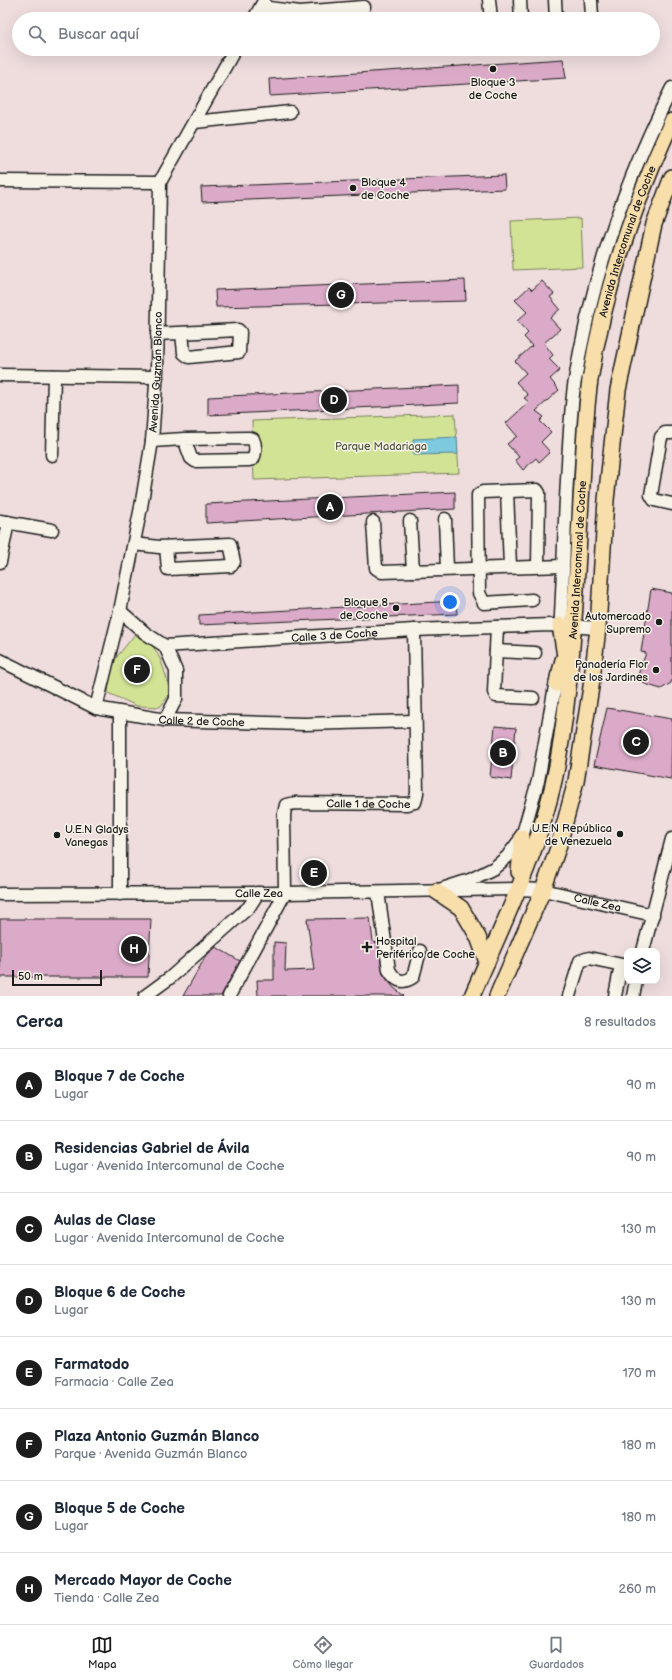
<!DOCTYPE html>
<html lang="es">
<head>
<meta charset="utf-8">
<style>
  :root { --surface:#fff; --page:#f2f2f3; --text:#1f2937; --muted:#747a83; --line:#e0e1e3; --accent:#1c1c1c }
  body { margin:0; font-family:"Balsamiq Sans",sans-serif; background:var(--page); color:var(--text) }
  .controls { position:absolute; right:12px; bottom:12px; display:grid; overflow:hidden; border-radius:8px; box-shadow:0 4px 16px #0002 }
  .controls button { width:36px; height:36px; display:grid; place-items:center; padding:0; border:0; border-bottom:1px solid var(--line); background:var(--surface); color:var(--text); font:20px sans-serif }
  .scale { position:absolute; left:12px; bottom:10px; width:90px; box-sizing:border-box; padding-left:4px; border:2px solid #1c1c1c; border-top:0; font-size:11px; line-height:14px; white-space:nowrap; color:#1c1c1c; -webkit-text-stroke:3px #f7f3e8; paint-order:stroke }
  .you { position:absolute; left:450px; top:602px; width:14px; height:14px; margin:-10px; border:3px solid #fff; border-radius:50%; background:#1a73e8; box-shadow:0 0 0 6px #1a73e833 }
  .badge { display:grid; place-items:center; width:26px; height:26px; border-radius:50%; background:var(--accent); color:#fff; font-size:13px; font-weight:700 }
  .pin { position:absolute; translate:-50% -50%; border:2px solid #fff; box-shadow:0 1px 4px #0006 }
  .list { margin:0; padding:0; list-style:none }
  h2 { display:flex; justify-content:space-between; align-items:center; height:52px; margin:0; padding:0 16px; font-size:17px }
  h2 small { font-size:13px; font-weight:400; color:var(--muted) }
  .list li { display:grid; grid-template-columns:26px 1fr auto; gap:12px; align-items:center; box-sizing:border-box; height:72px; padding:0 16px; border-top:1px solid var(--line) }
  .list b { display:block; font-size:15px; white-space:nowrap }
  .list p { margin:0; font-size:13px; white-space:nowrap; color:var(--muted) }
  .list em { font-size:13px; font-style:normal; color:var(--muted) }
  .icon { flex:none; width:22px; height:22px; fill:none; stroke:currentColor; stroke-width:2; stroke-linecap:round; stroke-linejoin:round }
  .map { position:relative; flex:none; width:672px; height:996px; overflow:hidden }
  .search { position:absolute; background:var(--surface); box-shadow:0 4px 16px #0002; left:12px; right:12px; top:12px; height:44px; display:flex; align-items:center; gap:10px; box-sizing:border-box; padding:0 14px; border-radius:22px; color:var(--muted); font-size:15px }
  .sheet { height:628px; background:var(--surface) }
  nav { display:flex; justify-content:space-around; align-items:center; box-sizing:border-box; height:56px; border-top:1px solid var(--line); background:var(--surface); font-size:11px; color:var(--muted) }
  nav a { display:grid; justify-items:center; gap:2px }
  nav .on { color:var(--accent) }
  .map>svg:first-child { display:block }
</style>
</head>
<body>
<div class="map">
<svg width="672" height="996" viewBox="0 0 672 996">
  <rect width="100%" height="100%" fill="#efddde"/>
  <filter id="ink" filterUnits="userSpaceOnUse"><feTurbulence type="fractalNoise" baseFrequency=".025" numOctaves="2"/><feDisplacementMap in="SourceGraphic" scale="8" xChannelSelector="R" yChannelSelector="G"/><feConvolveMatrix kernelMatrix="1 2 1 2 8 2 1 2 1" color-interpolation-filters="sRGB"/></filter>
  <g filter="url(#ink)">
    <path fill="#d3e396" stroke="#788059" d="M581,218L583,267L513,270L511,221Z
      M455,414L459,473L254,480L252,421Z
      M136,633C158,641 166,673 170,694L160,707L137,706L108,693L112,663Z"/>
    <path fill="#7dc9dd" stroke="#568490" d="M457,437L458,454L413,455V439Z"/>
    <path fill="#dbaac8" stroke="#1c1c1c" d="M563,59L566,78L270,96L269,79Z
      M504,175L505,189L202,202L201,187Z
      M465,280L466,301L216,307L215,290Z
      M542,281L554,294L550,297L560,309L550,318L560,329L544,343L553,355L549,359L560,370L550,379L559,390L536,411L544,417L540,421L551,432L541,442L550,452L539,462L536,458L523,470L515,460L519,457L507,444L517,436L506,423L529,402L524,398L528,395L516,382L526,373L515,361L532,346L524,337L528,333L517,321L527,312L515,300L529,287L532,290Z
      M459,385V403L208,415V397Z
      M455,492V509L206,523V504Z
      M651,589L672,593V679L671,683L661,689L645,684L638,675L646,653L641,652Z
      M456,601L457,614L199,625V615Z
      M607,708L672,719L671,779L594,765Z
      M495,726L516,728L511,780L490,777Z
      M370,918L373,942L378,943L383,974L393,987L404,996H258L257,980H274V942L286,943L285,971L314,970L307,919Z
      M0,919H151L148,977H0Z
      M216,947L240,961L221,996H183L206,956Z"/>
    <g fill="none" stroke-linecap="round" stroke-linejoin="round">
      <defs>
        <g id="minor">
          <path d="M489,0L491,19"/>
          <path d="M520,0L521,19"/>
          <path d="M555,0L556,19"/>
          <path d="M591,0L592,17"/>
          <path d="M261,7L300,12L364,7"/>
          <path d="M254,19L264,1"/>
          <path d="M195,122L290,112"/>
          <path d="M0,181L160,182"/>
          <path d="M157,334L238,330L240,332L239,352L189,357L184,353L182,333"/>
          <path d="M0,375L157,377"/>
          <path d="M672,433H665L661,437L651,495L654,500L672,504"/>
          <path d="M152,441L184,439L249,438L253,439C256,445 256,453 253,459L249,460L195,461L191,458L184,439"/>
          <path d="M52,455L54,376"/>
          <path d="M507,491L510,567"/>
          <path d="M445,519L447,569"/>
          <path d="M0,521L52,530"/>
          <path d="M410,521L413,571"/>
          <path d="M373,522L376,568L382,572L563,566"/>
          <path d="M134,544L159,547L230,544L234,562L231,566L168,569L166,547"/>
          <path d="M0,562L8,522"/>
          <path d="M532,600L484,603L479,593L478,495L483,492L537,490L539,493L538,566"/>
          <path id="s1" d="M120,611L145,633L165,646L414,630L550,625L598,628"/>
          <path d="M497,627L494,692L496,696L533,698"/>
          <path d="M560,634C563,583 564,531 567,480C569,449 570,417 574,386C590,283 625,181 672,88"/>
          <path d="M496,651L535,653"/>
          <path id="s2" d="M0,660L96,708L165,720L304,724L415,721"/>
          <path id="s3" d="M96,708L120,611L141,507L152,441L157,370L160,182L235,49"/>
          <path d="M165,720L176,699V671L165,646"/>
          <path d="M436,891L470,880L494,868L507,857L522,837L538,781L557,675"/>
          <path d="M378,892L389,970C395,980 402,985 413,977L420,951"/>
          <path id="s4" d="M0,894L285,893L517,889L543,890L653,915"/>
          <path d="M120,894V713"/>
          <path d="M643,951L672,839"/>
          <path d="M145,996L171,977L249,907L258,893"/>
          <path id="s5" d="M229,996L285,893L284,814L286,805L295,803L407,804L415,802L417,793L414,630"/>
          <path d="M569,996L580,961L589,958L627,966"/>
          <path d="M615,996L621,965"/>
          <path d="M633,996L636,981"/>
        </g>
        <g id="major">
          <path d="M560,625L565,656"/>
          <path d="M557,684L563,660"/>
          <path d="M519,872L522,837"/>
          <path d="M436,891L461,908L478,937L487,962"/>
          <path id="s6" d="M472,996C504,921 542,846 557,766C574,673 576,578 582,485C584,450 585,415 590,380C604,290 634,204 672,121"/>
          <path d="M497,996L543,890L558,848L576,781L591,687L598,628L606,500L618,390L654,224L672,177"/>
        </g>
      </defs>
      <use href="#minor" stroke="#1c1c1c" stroke-width="15"/>
      <use href="#major" stroke="#1c1c1c" stroke-width="18"/>
      <use href="#minor" stroke="#f7f3e8" stroke-width="12"/>
      <use href="#major" stroke="#f8deab" stroke-width="15"/>
    </g>
  </g>
  <g fill="#1c1c1c" stroke="#f7f3e8" stroke-width="1.5">
    <circle cx="493" cy="69" r="4"/>
    <circle cx="353" cy="188" r="4"/>
    <circle cx="396" cy="608" r="4"/>
    <circle cx="659" cy="622" r="4"/>
    <circle cx="656" cy="670" r="4"/>
    <circle cx="620" cy="834" r="4"/>
    <circle cx="57" cy="835" r="4"/>
    <path d="M365 941h4v4h4v4h-4v4h-4v-4h-4v-4h4z"/>
  </g>
  <g text-anchor="middle" stroke-width="3" stroke-linejoin="round" paint-order="stroke">
    <g font-size="11" fill="#1c1c1c" stroke="#f7f3e8" text-anchor="end">
      <text x="493" y="86" text-anchor="middle">Bloque 3<tspan x="493" dy="13">de Coche</tspan></text>
      <text x="361" y="186" text-anchor="start">Bloque 4<tspan x="361" dy="13">de Coche</tspan></text>
      <text x="388" y="606">Bloque 8<tspan x="388" dy="13">de Coche</tspan></text>
      <text x="651" y="620">Automercado<tspan x="651" dy="13">Supremo</tspan></text>
      <text x="648" y="668">Panadería Flor<tspan x="648" dy="13">de los Jardines</tspan></text>
      <text x="612" y="832">U.E.N República<tspan x="612" dy="13">de Venezuela</tspan></text>
      <text x="65" y="833" text-anchor="start">U.E.N Gladys<tspan x="65" dy="13">Vanegas</tspan></text>
      <text x="376" y="945" text-anchor="start">Hospital<tspan x="376" dy="13">Periférico de Coche</tspan></text>
    </g>
    <g font-size="11" fill="#1c1c1c" stroke="#f7f3e8">
      <text dy="4" stroke="none"><textPath href="#s6" startOffset="777">Avenida Intercomunal de Coche</textPath></text>
      <text dy="4" stroke="none"><textPath href="#s3" startOffset="342">Avenida Guzmán Blanco</textPath></text>
      <text dy="4" stroke="none"><textPath href="#s6" startOffset="453">Avenida Intercomunal de Coche</textPath></text>
      <text dy="4" stroke="none"><textPath href="#s1" startOffset="227">Calle 3 de Coche</textPath></text>
      <text dy="4" stroke="none"><textPath href="#s2" startOffset="214">Calle 2 de Coche</textPath></text>
      <text dy="4" stroke="none"><textPath href="#s5" startOffset="288">Calle 1 de Coche</textPath></text>
      <text dy="4" stroke="none"><textPath href="#s4" startOffset="259">Calle Zea</textPath></text>
      <text dy="4" stroke="none"><textPath href="#s4" startOffset="599">Calle Zea</textPath></text>
    </g>
    <g font-size="11" fill="#535841" stroke="#f7f3e8">
      <text x="381" y="450">Parque Madariaga</text>
    </g>
  </g>
</svg>
<div class="controls">
<button><svg class="icon" aria-label="layers" viewBox="0 0 24 24"><path d="M12 4l9 5-9 5-9-5zM3 14l9 5 9-5"/></svg></button>
</div>
<div class="scale">50 m</div>
<div class="you"></div>
<div class="pin badge" style="left:330px;top:507px">A</div>
<div class="pin badge" style="left:503px;top:753px">B</div>
<div class="pin badge" style="left:636px;top:742px">C</div>
<div class="pin badge" style="left:334px;top:400px">D</div>
<div class="pin badge" style="left:314px;top:873px">E</div>
<div class="pin badge" style="left:137px;top:670px">F</div>
<div class="pin badge" style="left:341px;top:295px">G</div>
<div class="pin badge" style="left:134px;top:949px">H</div>
<div class="search"><svg class="icon" aria-label="search" viewBox="0 0 24 24"><circle cx="10" cy="10" r="6"/><path d="M15 15l6 6"/></svg>Buscar aquí</div>
</div>
<section class="sheet">
<h2>Cerca<small>8 resultados</small></h2>
<ul class="list">
<li><span class="badge">A</span><div><b>Bloque 7 de Coche</b><p>Lugar</p></div><em>90 m</em></li>
<li><span class="badge">B</span><div><b>Residencias Gabriel de Ávila</b><p>Lugar · Avenida Intercomunal de Coche</p></div><em>90 m</em></li>
<li><span class="badge">C</span><div><b>Aulas de Clase</b><p>Lugar · Avenida Intercomunal de Coche</p></div><em>130 m</em></li>
<li><span class="badge">D</span><div><b>Bloque 6 de Coche</b><p>Lugar</p></div><em>130 m</em></li>
<li><span class="badge">E</span><div><b>Farmatodo</b><p>Farmacia · Calle Zea</p></div><em>170 m</em></li>
<li><span class="badge">F</span><div><b>Plaza Antonio Guzmán Blanco</b><p>Parque · Avenida Guzmán Blanco</p></div><em>180 m</em></li>
<li><span class="badge">G</span><div><b>Bloque 5 de Coche</b><p>Lugar</p></div><em>180 m</em></li>
<li><span class="badge">H</span><div><b>Mercado Mayor de Coche</b><p>Tienda · Calle Zea</p></div><em>260 m</em></li>
</ul>
</section>
<nav>
<a class="on"><svg class="icon" aria-label="map" viewBox="0 0 24 24"><path d="M3 6l6-2 6 2 6-2v14l-6 2-6-2-6 2zM9 4v14M15 6v14"/></svg>Mapa</a>
<a><svg class="icon" aria-label="directions" viewBox="0 0 24 24"><path d="M12 3l9 9-9 9-9-9zM9 14v-3h6M13 9l2 2-2 2"/></svg>Cómo llegar</a>
<a><svg class="icon" aria-label="saved" viewBox="0 0 24 24"><path d="M7 4h10v16l-5-4-5 4z"/></svg>Guardados</a>
</nav>
</body>
</html>
